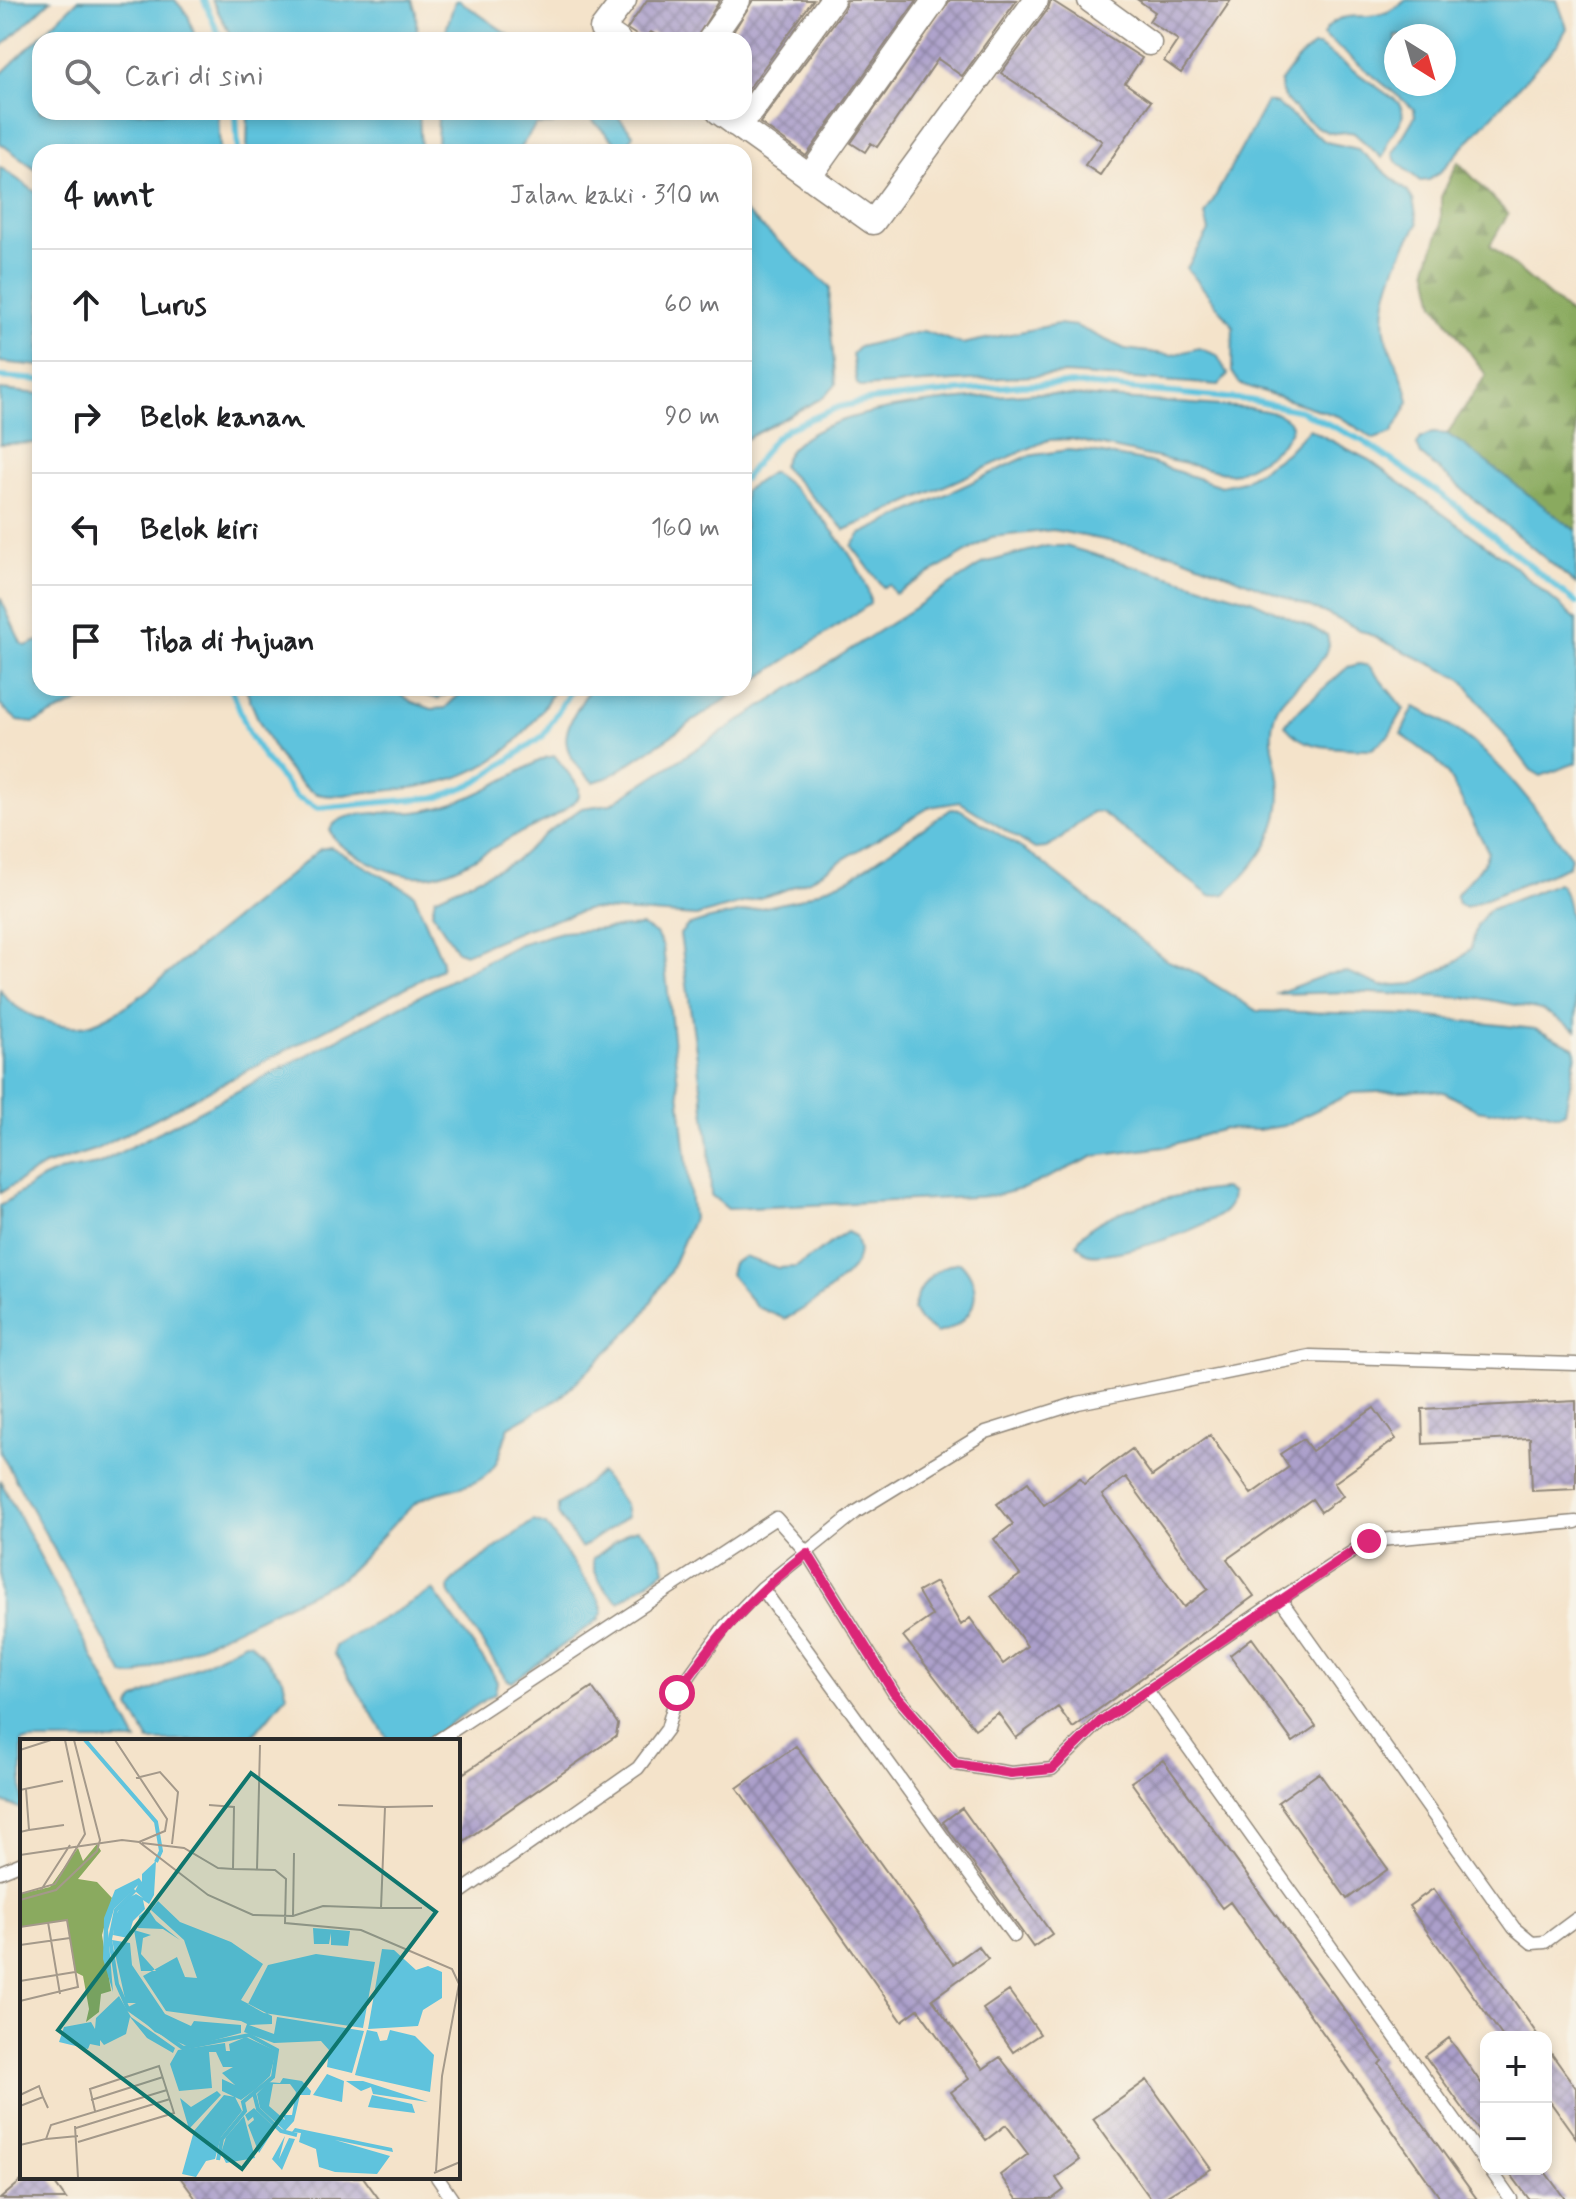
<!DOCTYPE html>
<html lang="id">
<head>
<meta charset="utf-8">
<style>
  :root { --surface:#fff; --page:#f2f2f2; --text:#202124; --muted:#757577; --line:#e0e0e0 }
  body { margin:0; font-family:Mynerve,sans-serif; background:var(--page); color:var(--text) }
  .controls { position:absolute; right:24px; bottom:24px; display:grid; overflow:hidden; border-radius:16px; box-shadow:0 4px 12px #0003 }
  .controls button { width:72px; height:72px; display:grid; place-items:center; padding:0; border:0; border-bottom:2px solid var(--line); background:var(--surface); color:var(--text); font:40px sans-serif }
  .compass { position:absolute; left:1384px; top:24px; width:72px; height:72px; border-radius:50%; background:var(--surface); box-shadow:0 4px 12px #0003; rotate:143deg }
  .stop { position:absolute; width:24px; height:24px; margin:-18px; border:6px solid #db2777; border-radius:50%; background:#fff }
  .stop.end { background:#db2777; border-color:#fff; box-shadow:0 2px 8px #0008 }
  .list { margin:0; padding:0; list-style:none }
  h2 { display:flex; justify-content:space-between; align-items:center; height:104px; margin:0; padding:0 32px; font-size:34px }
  h2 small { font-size:26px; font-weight:400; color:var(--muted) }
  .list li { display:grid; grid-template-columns:52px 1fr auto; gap:24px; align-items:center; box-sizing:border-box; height:112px; padding:0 32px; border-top:2px solid var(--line) }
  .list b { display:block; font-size:30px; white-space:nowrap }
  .list em { font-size:26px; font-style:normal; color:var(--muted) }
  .icon { flex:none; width:44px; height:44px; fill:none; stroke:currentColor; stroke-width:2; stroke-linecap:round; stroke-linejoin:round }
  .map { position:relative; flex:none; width:1576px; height:2199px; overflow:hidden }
  .search { position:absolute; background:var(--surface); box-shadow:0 4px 12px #0003; left:32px; top:32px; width:720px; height:88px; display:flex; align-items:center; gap:20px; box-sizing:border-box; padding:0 28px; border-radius:24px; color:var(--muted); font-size:30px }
  .panel { position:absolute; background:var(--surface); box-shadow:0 4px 12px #0003; left:32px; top:144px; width:720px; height:552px; border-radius:24px }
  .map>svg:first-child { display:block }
</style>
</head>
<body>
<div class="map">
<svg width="1576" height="2199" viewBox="0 0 1576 2199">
  <defs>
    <pattern id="forest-firs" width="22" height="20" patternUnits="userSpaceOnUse" patternTransform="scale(2)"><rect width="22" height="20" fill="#8aaa5f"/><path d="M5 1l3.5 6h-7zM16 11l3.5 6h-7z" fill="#718b4f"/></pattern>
    <pattern id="building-cross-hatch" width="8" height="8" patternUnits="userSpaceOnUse" patternTransform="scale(2)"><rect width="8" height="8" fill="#ab9fca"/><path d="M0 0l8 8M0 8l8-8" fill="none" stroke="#8b82a4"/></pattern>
  </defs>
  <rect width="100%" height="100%" fill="#f7f3e8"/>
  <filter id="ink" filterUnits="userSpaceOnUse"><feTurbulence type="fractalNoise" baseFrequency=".0125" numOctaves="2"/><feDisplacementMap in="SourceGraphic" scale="16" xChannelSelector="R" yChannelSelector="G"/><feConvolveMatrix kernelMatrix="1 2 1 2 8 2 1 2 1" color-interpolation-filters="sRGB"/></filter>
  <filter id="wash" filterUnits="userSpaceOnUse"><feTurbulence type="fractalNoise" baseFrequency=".006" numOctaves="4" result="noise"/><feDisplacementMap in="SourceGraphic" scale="32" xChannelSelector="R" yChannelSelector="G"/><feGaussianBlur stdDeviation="1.8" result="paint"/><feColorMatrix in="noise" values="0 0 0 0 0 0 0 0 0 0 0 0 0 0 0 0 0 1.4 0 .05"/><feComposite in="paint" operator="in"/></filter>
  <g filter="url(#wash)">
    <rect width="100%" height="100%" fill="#f4e3ca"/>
    <path fill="url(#forest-firs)" stroke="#5a6a45" stroke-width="2" d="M1458,162L1508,214L1490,245L1576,319V531L1447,434L1486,375L1435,304L1427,267L1441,226V197Z"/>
    <path fill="#5fc3dd" stroke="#457784" stroke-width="2" fill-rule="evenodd" d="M0,0H51L0,48Z
      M78,0H175L188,15L196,40H40V112H218L220,152H40V172L0,143V75Z
      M212,0H412L416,12L417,40H233Z
      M1406,0H1557L1567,28L1558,44L1441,171L1429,180L1420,181L1396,161L1393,153L1415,116L1414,109L1323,35C1340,0 1371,32 1406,0ZM1396,36H1444V84H1396Z
      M455,1H460L516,40H443Z
      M1313,46H1319L1398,102C1409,118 1398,125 1389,139C1385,147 1387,151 1382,158L1354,133C1345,130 1337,135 1328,132C1312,127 1279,100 1280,83L1297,60Z
      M1267,102L1277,104L1326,142L1358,149L1407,191L1413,200L1418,224C1398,256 1375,305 1388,343C1395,363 1406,380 1409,402L1392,433L1374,439L1340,417L1240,384L1232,372L1233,326L1187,268L1209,231L1205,215Z
      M248,112H419L421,152H247Z
      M438,112H572L552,125H536L517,152H437Z
      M584,112H614L633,134L630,142L619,146Z
      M0,167L40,195V366L0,362Z
      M744,211L830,287L829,312L836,384L824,397L744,440Z
      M1058,324L1076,326L1125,349L1172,355L1199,348L1217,355L1228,375L1219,385L1065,374L862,387L857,384L852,354L859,347L923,331L962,344Z
      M0,390L40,394V443L0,444Z
      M1037,393L1248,408C1264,411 1284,411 1292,426C1287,447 1252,467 1232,474L1071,439L1048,440L845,530L782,466C798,403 982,398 1037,393Z
      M1309,429L1369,460L1509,562L1576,619V763L1541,776L1531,770L1462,679L1325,613L1176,554L1053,530L992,537L895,594L889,585L883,587L852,546L861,534L1028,456L1068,450L1091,452L1149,462L1221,486L1243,481L1286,453Z
      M1432,433L1447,434L1464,445L1576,531V584L1421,455L1417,445L1421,438Z
      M772,472C802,489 872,570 870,604L744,688V491Z
      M1047,546H1065L1251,600L1327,635L1329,645C1317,677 1284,690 1276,711C1268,733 1273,749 1278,771C1288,823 1262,861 1225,894L1210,896L1101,812H1092L1057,842L1046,848L1035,849L960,802L930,807L809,880L777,893L696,916L589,909L522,930L465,954L457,951L432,912L435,898L515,861L546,833L582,808L611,804L984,563Z
      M0,597L21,643L26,646L40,640V688H108L34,723L18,721L0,705Z
      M1359,664L1369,666L1404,709L1389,735L1372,749C1342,747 1304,753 1285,725L1290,718L1348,667Z
      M246,688H391L412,702L432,709L445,708L466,688H555C511,769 458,786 370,792C354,793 330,799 315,793C286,780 255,718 246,688Z
      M403,688H457L438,699Z
      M590,688H743L609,777L593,782C552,743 564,731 590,688Z
      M1414,707C1484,735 1528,797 1571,857L1569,866L1466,907L1458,904L1456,895L1484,863L1488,851L1449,776L1436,760L1401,734Z
      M555,756L579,787V797C559,818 534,825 510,838C455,870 425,895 362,858C349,851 336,845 330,831C335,808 396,814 415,812C463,807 504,779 545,758Z
      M951,809L961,810L1035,857L1166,960L1196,973L1257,1011L1411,1015L1535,1029L1574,1047L1576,1052L1565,1112L1558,1115L1525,1106L1490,1112L1477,1110L1444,1092L1427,1090L1352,1093L1283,1126L1258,1130L1224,1129L1164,1147L1095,1156L1025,1188L994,1196L728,1209L711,1195L709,1145L680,934L687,926L706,920L797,900L850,878Z
      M331,847L414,894L442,961L441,969L97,1149L44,1166L0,1193V988C10,1013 65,1033 91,1024C128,1011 161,979 191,954C234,919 278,885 320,849Z
      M1558,883C1576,894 1576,1001 1576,1030L1542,1010L1485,999L1351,992L1275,994L1328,974L1347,972L1381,986L1414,984L1458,961L1471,948L1477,925L1489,910Z
      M642,926L656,934L663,947L693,1219L670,1272L639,1321L560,1398L509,1427C503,1440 501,1458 493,1468C473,1494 438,1485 415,1504C387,1526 368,1557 339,1580L136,1676L124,1675L0,1452V1206L41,1179L59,1171L98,1164L519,944L562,932Z
      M1224,1189L1232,1193C1231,1200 1231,1205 1226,1210C1210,1228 1108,1262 1086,1253C1082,1251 1080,1247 1077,1244C1090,1210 1191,1191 1224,1189Z
      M847,1232L855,1236C858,1245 861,1253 856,1262C845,1282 806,1309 785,1319L757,1307L730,1274L733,1263L744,1257L778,1268L796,1267Z
      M960,1262C988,1290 974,1326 936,1333L919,1320L913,1310C919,1284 933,1267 960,1262Z
      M601,1473L625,1505L627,1517L581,1548L558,1514V1505Z
      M0,1480L137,1741H22V1809L0,1801Z
      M533,1521L546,1525L600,1601L603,1612L599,1619L512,1682L506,1679L450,1594L449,1586L460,1574Z
      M638,1529C650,1538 663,1554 665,1570L619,1602C607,1593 592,1575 593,1559L628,1532Z
      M433,1590L491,1670L497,1682L495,1693L424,1741H389L334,1653L335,1646Z
      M245,1642H250L283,1679L287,1695L252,1737L247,1741H149L130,1707L134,1700Z"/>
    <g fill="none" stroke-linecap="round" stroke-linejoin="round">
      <path stroke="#5fc3dd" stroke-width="6" d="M204,0L221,40
        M236,112L238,152
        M0,377L40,380
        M744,479L774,439L789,428L839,407L872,400L1021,385L1073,384L1249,400L1301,411L1363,441L1445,497L1576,603
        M231,688L249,733L263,756L296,797L318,808L440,797L477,782L543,736L572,688"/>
    </g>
    <g id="blocks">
      <path fill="url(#building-cross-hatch)" fill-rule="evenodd" d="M647,0H720L695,40H664L651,32L644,40L627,29Z
        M753,0H813L744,95V40H728Z
        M847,0H917L806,156L760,123L844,9Z
        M950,0H1017L962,76L938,59L877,147L871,143L865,152L851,143Z
        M1051,0L1142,58L1125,83L1151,101L1100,175L1085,165L1102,141L1001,73L1048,9Z
        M1138,0H1231L1181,73L1164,61L1178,40L1149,21L1155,12Z
        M1576,1401V1489L1532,1491L1530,1438L1423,1444L1422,1409Z
        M1374,1408L1396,1439L1334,1483L1343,1496L1321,1512L1312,1499L1227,1559L1254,1596L1073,1728L1058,1707L1016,1738L998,1713L975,1729L903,1636L932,1616L918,1592L936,1582L961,1625L970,1618L1003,1664L1027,1646L991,1596L1020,1575L994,1539L1013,1524L997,1504L1028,1482L1044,1505L1080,1478L1084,1484L1132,1449L1152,1476L1210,1435L1251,1494L1289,1467L1280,1454L1303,1439L1312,1451ZM1126,1477L1208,1589L1184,1607L1102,1495Z
        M1252,1638L1316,1726L1293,1742L1230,1655Z
        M592,1687L618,1724L616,1736L458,1845V1777Z
        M796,1746L953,1964L978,1946L988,1959L932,1999L983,2069L1000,2057L1080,2160L1056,2178L1064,2190L1052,2199H1017L1000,2175L1028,2154L1006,2125L986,2140L951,2092L969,2079L918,2009L902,2021L737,1788Z
        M1163,1760L1382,2061L1379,2064L1477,2199H1441L1230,1902L1222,1908L1131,1782Z
        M1319,1773L1388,1869L1347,1899L1278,1802Z
        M962,1808L1052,1934L1033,1947L943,1822Z
        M1433,1889L1498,1978L1539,2037H1503L1485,2012L1409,1906Z
        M1009,1991L1040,2034L1013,2052L983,2009Z
        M1449,2038L1486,2090V2140L1425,2056Z
        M1546,2046L1576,2088V2138L1546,2096Z
        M1147,2080L1211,2169L1162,2199H1151L1093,2119Z
        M1507,2169H1543L1565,2199H1529Z
        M26,2177H50L66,2199H0Z
        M180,2177H363L379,2199H196Z"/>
    </g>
  </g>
  <g filter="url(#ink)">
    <use href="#blocks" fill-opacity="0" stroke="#90877a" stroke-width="2"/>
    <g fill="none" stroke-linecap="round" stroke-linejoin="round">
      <defs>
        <path id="service" d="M1576,1522L1369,1541L1280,1599L1514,1928L1532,1943L1545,1942L1576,1919
          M762,1588L1014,1936
          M1147,1690L1486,2164
          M437,1741L776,1518L807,1553L894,1693L955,1764L1011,1773L1052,1769L1100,1722L1280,1599
          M0,1872L22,1863
          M458,1894L638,1768L667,1729L677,1693L725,1626L762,1588L856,1512L986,1432L1078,1403L1310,1356L1576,1364
          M1490,2169L1511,2199
          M437,2177L452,2199"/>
        <path id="minor" d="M1090,0L1149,43
          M618,40L602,29L624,0
          M710,40L738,0
          M719,112L873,222L1036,0
          M735,124L751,111L832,0
          M809,177L935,0"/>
      </defs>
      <use href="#service" stroke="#90877a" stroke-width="15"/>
      <use href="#minor" stroke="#90877a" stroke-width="27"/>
      <use href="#service" stroke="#fff" stroke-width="12"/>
      <use href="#minor" stroke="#fff" stroke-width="24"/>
    </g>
  </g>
  <g fill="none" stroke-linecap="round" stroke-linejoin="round" filter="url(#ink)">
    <path stroke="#db2777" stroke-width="10" d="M677,1693C719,1634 750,1597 807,1553L894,1693L955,1764L1011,1773L1052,1769L1100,1722L1369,1541"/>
  </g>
  <g transform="translate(20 1739)">
    <rect width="440" height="440" fill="#f4e3ca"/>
    <path d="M77,105L81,112L58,140L77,143L92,159L82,196L91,252L81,255L79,273L66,283L69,270L63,237L55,233L47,181L0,188V155L30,148L58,109L63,122Z" fill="#8aaa5f"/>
    <path d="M136,122L134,156L129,165L123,161L125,170L113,182L108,199L93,196L95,178L104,161L116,155L123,159L115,152L118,146L94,170L88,191L93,253L83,220L84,179L95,151L119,139L122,143V135ZM138,162L160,183L211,203L243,225L221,261L252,277V285L229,286L254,295L257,278L344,292L332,334L307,328L309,311L301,302L254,304L224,293L227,285L221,282L146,272L123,237L157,218L165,238L177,239L164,201L131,171ZM128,170L136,182L160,201L143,190L118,189L119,177ZM293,189L330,192L328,207L311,206V194L309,205H294ZM114,191L131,196L123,199L121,215L136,232H121ZM92,201L110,204L112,226L145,275L171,287L174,282L221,286V294L169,308L135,293L108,268L116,264H106ZM362,210L374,211L396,231L408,227L422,233V259L403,271L398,287L348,290ZM296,215L355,223L343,289L244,274L228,265L248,226ZM99,257L111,278L155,309L153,314L127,299L110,278L106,295L84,306L80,301V307L70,305L68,310L39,303L44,288L71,283L75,290L76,279ZM347,291L357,293L360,302L367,301L370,291L395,297L414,316L410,353L335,336ZM226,298L256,312L250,337L236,350L221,361L202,352V340L215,346L202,334L213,328H203L196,313H189L192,349L159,352L150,325L158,311L205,304L206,312H210L209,305ZM307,335L324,342L322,363L293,356ZM263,339L282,342L291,352L290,356H280L274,382L265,392L240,369L237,355L248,343L260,344ZM253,345H270L276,353L272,376H263L265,381L249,367ZM326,342H343L408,363L353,355L351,348L341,352ZM197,352L201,356L169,390L160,359L171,368ZM204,356L215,358L222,372L201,398L195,420L186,422L176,438L162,435L174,392ZM352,356L392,365L395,374L348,368ZM234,369L255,389L239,414L228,386L234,381L233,378L228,382L225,376ZM224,377L235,419L206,424L201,414L206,398ZM275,389L372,409L373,413L315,401L370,417L357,435L315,433L299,428L296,410L279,403L281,394L272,393ZM265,397L259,420L269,399L275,400L262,431L252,420Z" fill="#5fc3dd" fill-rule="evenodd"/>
    <path fill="none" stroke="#5fc3dd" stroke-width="4" d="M65,1L136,83L141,112L136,123M115,151L96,171L90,200L97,245L108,270L163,309L229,296L257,311L253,338L223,363L225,372L202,400L198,421M234,354L238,370L261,392L277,396"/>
    <path fill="none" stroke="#a4998a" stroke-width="2" d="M95,1L147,80L145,92L119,103M0,11L31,1M116,39L140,33L158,53L152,105M0,51L43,42M365,68L413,67M9,91L44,86M0,93L9,91L6,50M122,104L164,109L198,129L213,130L214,68L189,66M0,116L102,101L119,103L188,156L233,176L273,177L303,167L361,169L365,68L318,66M213,130L255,131L266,140L265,184L341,191L432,230L439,245L422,337L416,432M237,131L240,6M21,151L50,106M0,155L35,145L65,95L45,1M0,161L36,151L77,112L80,101L54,1M361,169H402M273,177L274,114M28,183L40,255M0,188L47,181L58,248L0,262M0,206L50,199M0,242L55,233M0,356L19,347L23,358M71,361L143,338M0,367L23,358L28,369M55,387L58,439M56,389L150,360M26,400L58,397M58,403L154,374L139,327L70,350L75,372M0,406L26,400L31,386L147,351M414,434L440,423"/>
    <path fill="#0f766e" fill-opacity="0.15" stroke="#0f766e" stroke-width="4" d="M231,34L416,173L222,430L38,291Z"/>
    <rect width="440" height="440" fill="none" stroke="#2b2b2b" stroke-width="4"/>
  </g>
</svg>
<div class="controls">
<button>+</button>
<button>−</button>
</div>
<svg class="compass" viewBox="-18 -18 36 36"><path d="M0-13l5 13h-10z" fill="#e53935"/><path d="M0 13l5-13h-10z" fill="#757577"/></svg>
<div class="stop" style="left:677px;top:1693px"></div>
<div class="stop end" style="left:1369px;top:1541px"></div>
<div class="search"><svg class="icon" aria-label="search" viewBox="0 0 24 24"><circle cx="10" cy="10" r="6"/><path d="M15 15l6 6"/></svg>Cari di sini</div>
<section class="panel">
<h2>4 mnt<small>Jalan kaki · 310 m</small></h2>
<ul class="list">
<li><svg class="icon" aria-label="ahead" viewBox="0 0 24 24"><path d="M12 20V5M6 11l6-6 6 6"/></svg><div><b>Lurus</b></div><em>60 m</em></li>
<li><svg class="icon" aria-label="right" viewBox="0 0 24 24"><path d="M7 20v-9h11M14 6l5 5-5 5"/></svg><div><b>Belok kanan</b></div><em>90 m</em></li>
<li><svg class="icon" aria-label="left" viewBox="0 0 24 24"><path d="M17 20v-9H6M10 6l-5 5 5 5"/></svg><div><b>Belok kiri</b></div><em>160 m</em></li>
<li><svg class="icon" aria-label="arrive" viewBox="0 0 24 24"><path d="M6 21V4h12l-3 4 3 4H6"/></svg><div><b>Tiba di tujuan</b></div></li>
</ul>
</section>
</div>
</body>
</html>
